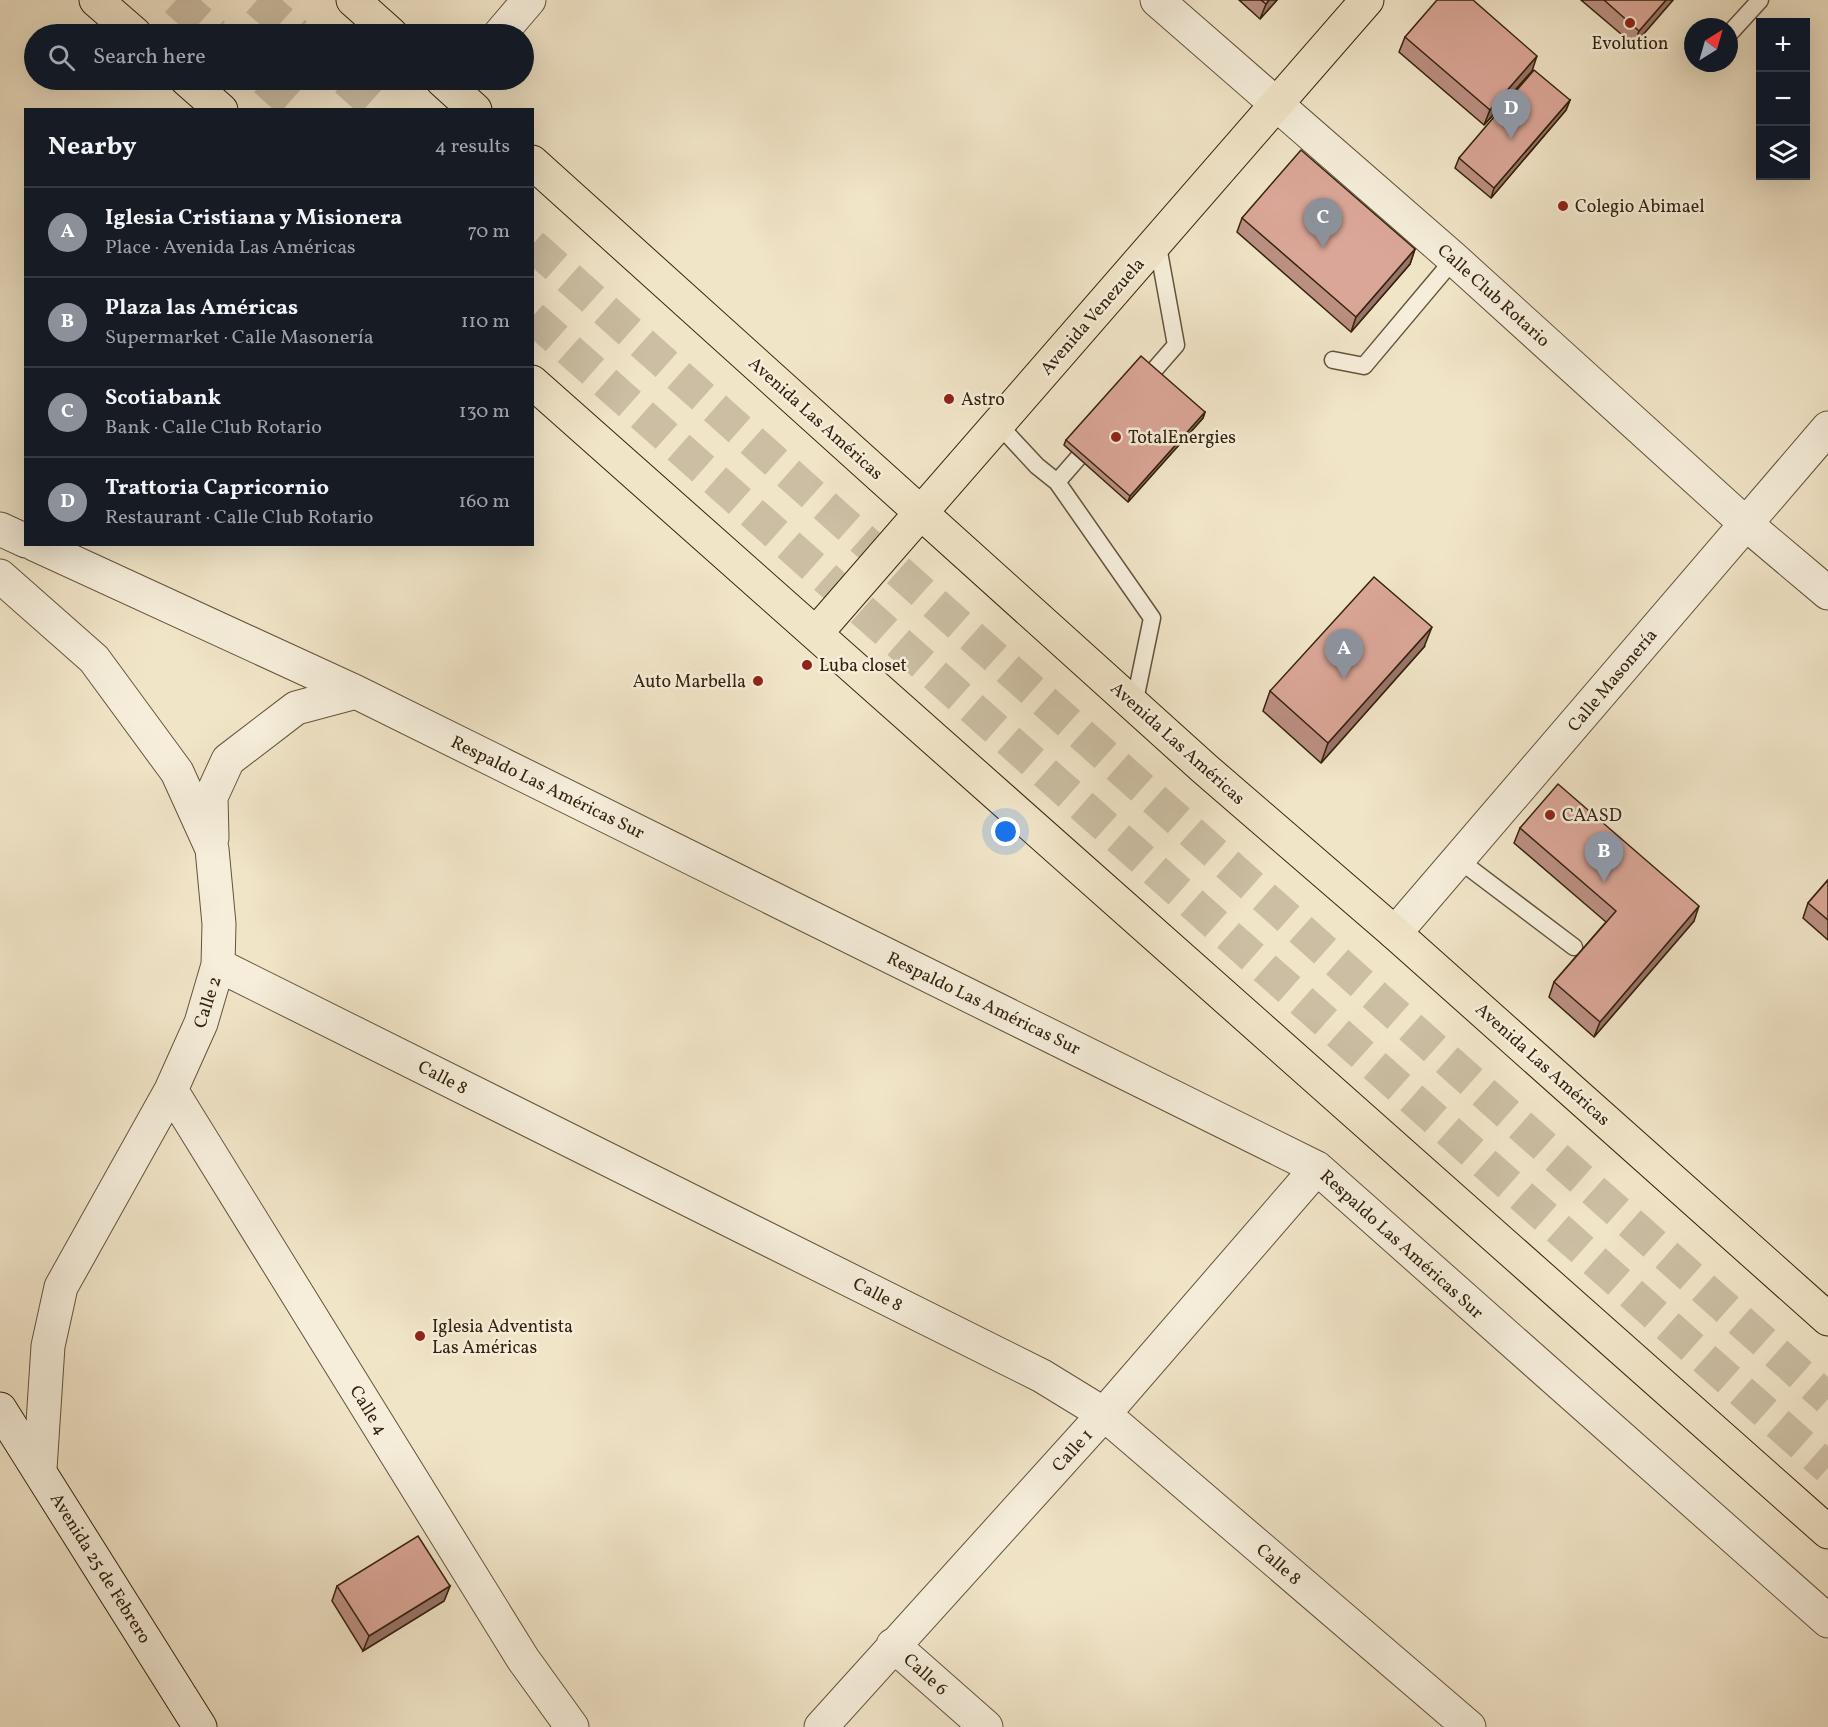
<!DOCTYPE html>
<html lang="en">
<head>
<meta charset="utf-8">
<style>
  :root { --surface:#171b24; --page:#20242c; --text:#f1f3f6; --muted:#9ea1a6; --line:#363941; --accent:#8c9099 }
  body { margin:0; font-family:Vollkorn,serif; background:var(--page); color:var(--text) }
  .controls { position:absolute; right:18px; top:18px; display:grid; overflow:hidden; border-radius:0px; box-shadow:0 6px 24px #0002 }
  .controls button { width:54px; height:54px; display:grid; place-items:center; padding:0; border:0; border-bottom:2px solid var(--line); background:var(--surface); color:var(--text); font:30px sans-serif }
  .compass { position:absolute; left:1684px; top:18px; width:54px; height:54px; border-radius:50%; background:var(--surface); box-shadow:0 6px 24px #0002; rotate:37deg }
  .you { position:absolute; left:1006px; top:832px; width:21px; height:21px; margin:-15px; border:4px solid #fff; border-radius:50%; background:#1a73e8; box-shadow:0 0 0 9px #1a73e833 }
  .badge { display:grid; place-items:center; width:39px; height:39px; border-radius:50%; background:var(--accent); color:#fff; font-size:20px; font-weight:700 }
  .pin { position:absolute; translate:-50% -50px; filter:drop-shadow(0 2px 3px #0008) }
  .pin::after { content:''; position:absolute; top:32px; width:21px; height:18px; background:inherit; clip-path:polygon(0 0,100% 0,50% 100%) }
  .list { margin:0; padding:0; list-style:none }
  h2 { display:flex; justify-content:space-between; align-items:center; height:78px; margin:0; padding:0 24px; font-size:26px }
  h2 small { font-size:20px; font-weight:400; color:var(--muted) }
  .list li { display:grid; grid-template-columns:39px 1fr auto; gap:18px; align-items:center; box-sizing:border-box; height:90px; padding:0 24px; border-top:2px solid var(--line) }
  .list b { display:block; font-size:22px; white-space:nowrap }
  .list p { margin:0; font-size:20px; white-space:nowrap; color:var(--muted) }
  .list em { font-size:20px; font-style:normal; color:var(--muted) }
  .icon { flex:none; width:33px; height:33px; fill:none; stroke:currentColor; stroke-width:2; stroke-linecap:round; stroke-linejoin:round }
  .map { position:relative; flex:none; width:1828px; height:1727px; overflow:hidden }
  .search { position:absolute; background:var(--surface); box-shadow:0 6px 24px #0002; left:24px; top:24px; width:510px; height:66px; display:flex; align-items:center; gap:15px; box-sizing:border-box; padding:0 21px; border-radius:33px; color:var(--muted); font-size:22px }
  .panel { position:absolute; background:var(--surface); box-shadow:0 6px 24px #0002; left:24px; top:108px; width:510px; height:438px; border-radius:0px }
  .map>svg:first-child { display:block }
</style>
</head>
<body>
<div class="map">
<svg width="1828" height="1727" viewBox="0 0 1828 1727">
  <rect width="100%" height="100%" fill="#f1e5c8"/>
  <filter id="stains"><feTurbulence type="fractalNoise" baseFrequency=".00333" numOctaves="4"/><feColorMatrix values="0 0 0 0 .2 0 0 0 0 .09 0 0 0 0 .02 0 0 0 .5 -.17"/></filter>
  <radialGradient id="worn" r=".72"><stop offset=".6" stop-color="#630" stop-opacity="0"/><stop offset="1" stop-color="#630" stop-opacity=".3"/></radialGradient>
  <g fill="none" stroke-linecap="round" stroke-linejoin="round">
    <path stroke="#cbbea3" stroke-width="33" stroke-dasharray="33 16" stroke-linecap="butt" d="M176,0L214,34
      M257,0L296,34
      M265,80L299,110
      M346,80L380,110
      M532,245L1828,1399
      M532,317L1828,1468"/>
    <defs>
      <path id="lane" d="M1729,34L1760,0
        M1333,360L1364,366L1454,259
        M1142,384L1176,345L1157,241
        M998,424L1037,466L1057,482L1152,618L1134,705
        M1057,482L1092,442
        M1459,860L1574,947"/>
      <path id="street" d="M1157,0L1454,259L1745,523L1828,593
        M500,34L529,0
        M0,529L26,541
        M34,544L356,692L1317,1168L1828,1621
        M0,576L94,659L177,772L212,849L219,924L218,965L201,1023L171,1090L61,1287L48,1346L40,1469
        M212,838L211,797L228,760L296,708L356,692
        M1395,933L1828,428
        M218,965L1042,1376L1104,1414L1469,1727
        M171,1090L523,1659L572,1727
        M893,1645L986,1727
        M821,1727L1104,1414L1317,1168"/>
      <path id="secondary" d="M0,1409L200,1727"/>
      <path id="primary" d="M96,0L135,34
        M353,0L391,34
        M187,80L221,110
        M442,80L475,110
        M532,162L1205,769L1395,933L1828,1319
        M532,382L1828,1532
        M817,632L1367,0"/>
    </defs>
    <use href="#lane" stroke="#63543c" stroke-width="19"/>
    <use href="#street" stroke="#63543c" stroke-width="35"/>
    <use href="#secondary" stroke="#34230d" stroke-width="35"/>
    <use href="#primary" stroke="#34230d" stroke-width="35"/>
    <use href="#lane" stroke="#f6eedb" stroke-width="16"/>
    <use href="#street" stroke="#f6eedb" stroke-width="33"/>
    <use href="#secondary" stroke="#f6eedb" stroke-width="33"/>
    <use href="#primary" stroke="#f1e5c8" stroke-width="33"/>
  </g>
  <path fill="#bb8f82" stroke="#34230d" stroke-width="1.5" d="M1239,0H1277L1260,19Z
    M1581,0H1673L1634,45Z
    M1405,37L1532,71L1484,125L1399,52Z
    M1570,100L1566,110L1491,198L1455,168L1459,158Z
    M1242,218L1415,249L1410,264L1351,332L1237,232Z
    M1205,412L1203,418L1128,502L1064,445L1066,440Z
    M1424,647L1321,763L1263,711L1270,691Z
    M1520,828L1694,921L1594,1037L1549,997L1554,982L1606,922L1514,843Z
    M1828,880V940L1803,918L1808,903Z
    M337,1586H450L444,1601L363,1651L332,1601Z"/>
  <path fill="#99746a" stroke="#34230d" stroke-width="1.5" d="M1269,0H1277L1260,19L1266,4Z
    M1666,0H1673L1634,45L1639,31Z
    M1537,56L1532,71L1484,125L1490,110Z
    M1570,100L1566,110L1491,198L1494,188Z
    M1415,249L1410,264L1351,332L1356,317Z
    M1205,412L1203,418L1128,502L1130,496Z
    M1432,627L1424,647L1321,763L1328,743Z
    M1699,906L1694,921L1594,1037L1600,1022Z
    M450,1586L444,1601L363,1651L369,1636Z"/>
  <path fill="#daa697" stroke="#34230d" stroke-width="1.5" d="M1261,0H1269L1266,4Z
    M1437,0H1473L1537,56L1490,110L1405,37Z
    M1604,0H1666L1639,31Z
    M1534,70L1570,100L1494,188L1459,158Z
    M1301,150L1415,249L1356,317L1242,218Z
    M1141,356L1205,412L1130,496L1066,440Z
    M1374,577L1432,627L1328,743L1270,691Z
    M1558,784L1699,906L1600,1022L1554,982L1616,911L1520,828Z
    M1828,880V920L1808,903Z
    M418,1536L450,1586L369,1636L337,1586Z"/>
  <g fill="#8f2418" stroke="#f6eedb" stroke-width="2">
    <circle cx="1630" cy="23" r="6"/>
    <circle cx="1563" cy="206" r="6"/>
    <circle cx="949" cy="399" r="6"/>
    <circle cx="1116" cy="437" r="6"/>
    <circle cx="807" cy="665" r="6"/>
    <circle cx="758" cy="681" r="6"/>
    <circle cx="1550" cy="815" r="6"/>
    <circle cx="420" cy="1336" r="6"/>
  </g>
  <g text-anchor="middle" stroke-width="5" stroke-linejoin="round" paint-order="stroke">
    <g font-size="18" fill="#34230d" stroke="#f6eedb" text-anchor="start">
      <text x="1630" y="49" text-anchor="middle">Evolution</text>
      <text x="1575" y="212">Colegio Abimael</text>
      <text x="961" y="405">Astro</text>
      <text x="1128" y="443">TotalEnergies</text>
      <text x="819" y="671">Luba closet</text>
      <text x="746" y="687" text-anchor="end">Auto Marbella</text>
      <text x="1562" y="821">CAASD</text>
      <text x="432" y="1332">Iglesia Adventista<tspan x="432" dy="21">Las Américas</tspan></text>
    </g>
    <g font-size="18" fill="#34230d" stroke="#f6eedb">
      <text transform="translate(1494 295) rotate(42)" y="6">Calle Club Rotario</text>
      <text transform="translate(1092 316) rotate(-49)" y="6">Avenida Venezuela</text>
      <text transform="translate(816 418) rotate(42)" y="6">Avenida Las Américas</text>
      <text transform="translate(1612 680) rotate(-50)" y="6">Calle Masonería</text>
      <text transform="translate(1178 743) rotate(42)" y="6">Avenida Las Américas</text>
      <text transform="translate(548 787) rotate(26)" y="6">Respaldo Las Américas Sur</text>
      <text transform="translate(207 1002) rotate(-72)" y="6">Calle 2</text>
      <text transform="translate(984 1003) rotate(26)" y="6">Respaldo Las Américas Sur</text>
      <text transform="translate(1543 1064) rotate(42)" y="6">Avenida Las Américas</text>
      <text transform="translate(443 1077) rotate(27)" y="6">Calle 8</text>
      <text transform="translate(1402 1244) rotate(42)" y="6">Respaldo Las Américas Sur</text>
      <text transform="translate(878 1294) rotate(27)" y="6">Calle 8</text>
      <text transform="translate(369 1410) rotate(58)" y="6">Calle 4</text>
      <text transform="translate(1072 1450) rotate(-48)" y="6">Calle 1</text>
      <text transform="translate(1279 1564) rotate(41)" y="6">Calle 8</text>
      <text transform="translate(101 1568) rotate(58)" y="6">Avenida 25 de Febrero</text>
      <text transform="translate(926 1674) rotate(42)" y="6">Calle 6</text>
    </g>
  </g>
  <rect width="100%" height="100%" filter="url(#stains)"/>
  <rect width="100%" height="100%" fill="url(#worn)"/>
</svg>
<div class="controls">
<button>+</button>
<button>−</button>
<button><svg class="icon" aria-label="layers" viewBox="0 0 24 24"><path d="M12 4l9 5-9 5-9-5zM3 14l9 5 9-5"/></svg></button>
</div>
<svg class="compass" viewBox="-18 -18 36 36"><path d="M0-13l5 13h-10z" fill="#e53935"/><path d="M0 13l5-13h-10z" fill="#9ea1a6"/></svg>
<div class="you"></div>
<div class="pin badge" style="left:1344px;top:679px">A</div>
<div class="pin badge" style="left:1604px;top:882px">B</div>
<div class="pin badge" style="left:1323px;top:248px">C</div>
<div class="pin badge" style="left:1511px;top:139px">D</div>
<div class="search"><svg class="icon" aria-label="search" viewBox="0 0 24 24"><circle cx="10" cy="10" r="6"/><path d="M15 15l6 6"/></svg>Search here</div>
<section class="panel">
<h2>Nearby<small>4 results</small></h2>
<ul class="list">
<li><span class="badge">A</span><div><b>Iglesia Cristiana y Misionera</b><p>Place · Avenida Las Américas</p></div><em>70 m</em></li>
<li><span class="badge">B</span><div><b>Plaza las Américas</b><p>Supermarket · Calle Masonería</p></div><em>110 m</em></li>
<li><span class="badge">C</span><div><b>Scotiabank</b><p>Bank · Calle Club Rotario</p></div><em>130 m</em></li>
<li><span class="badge">D</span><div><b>Trattoria Capricornio</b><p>Restaurant · Calle Club Rotario</p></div><em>160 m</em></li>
</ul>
</section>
</div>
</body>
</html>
